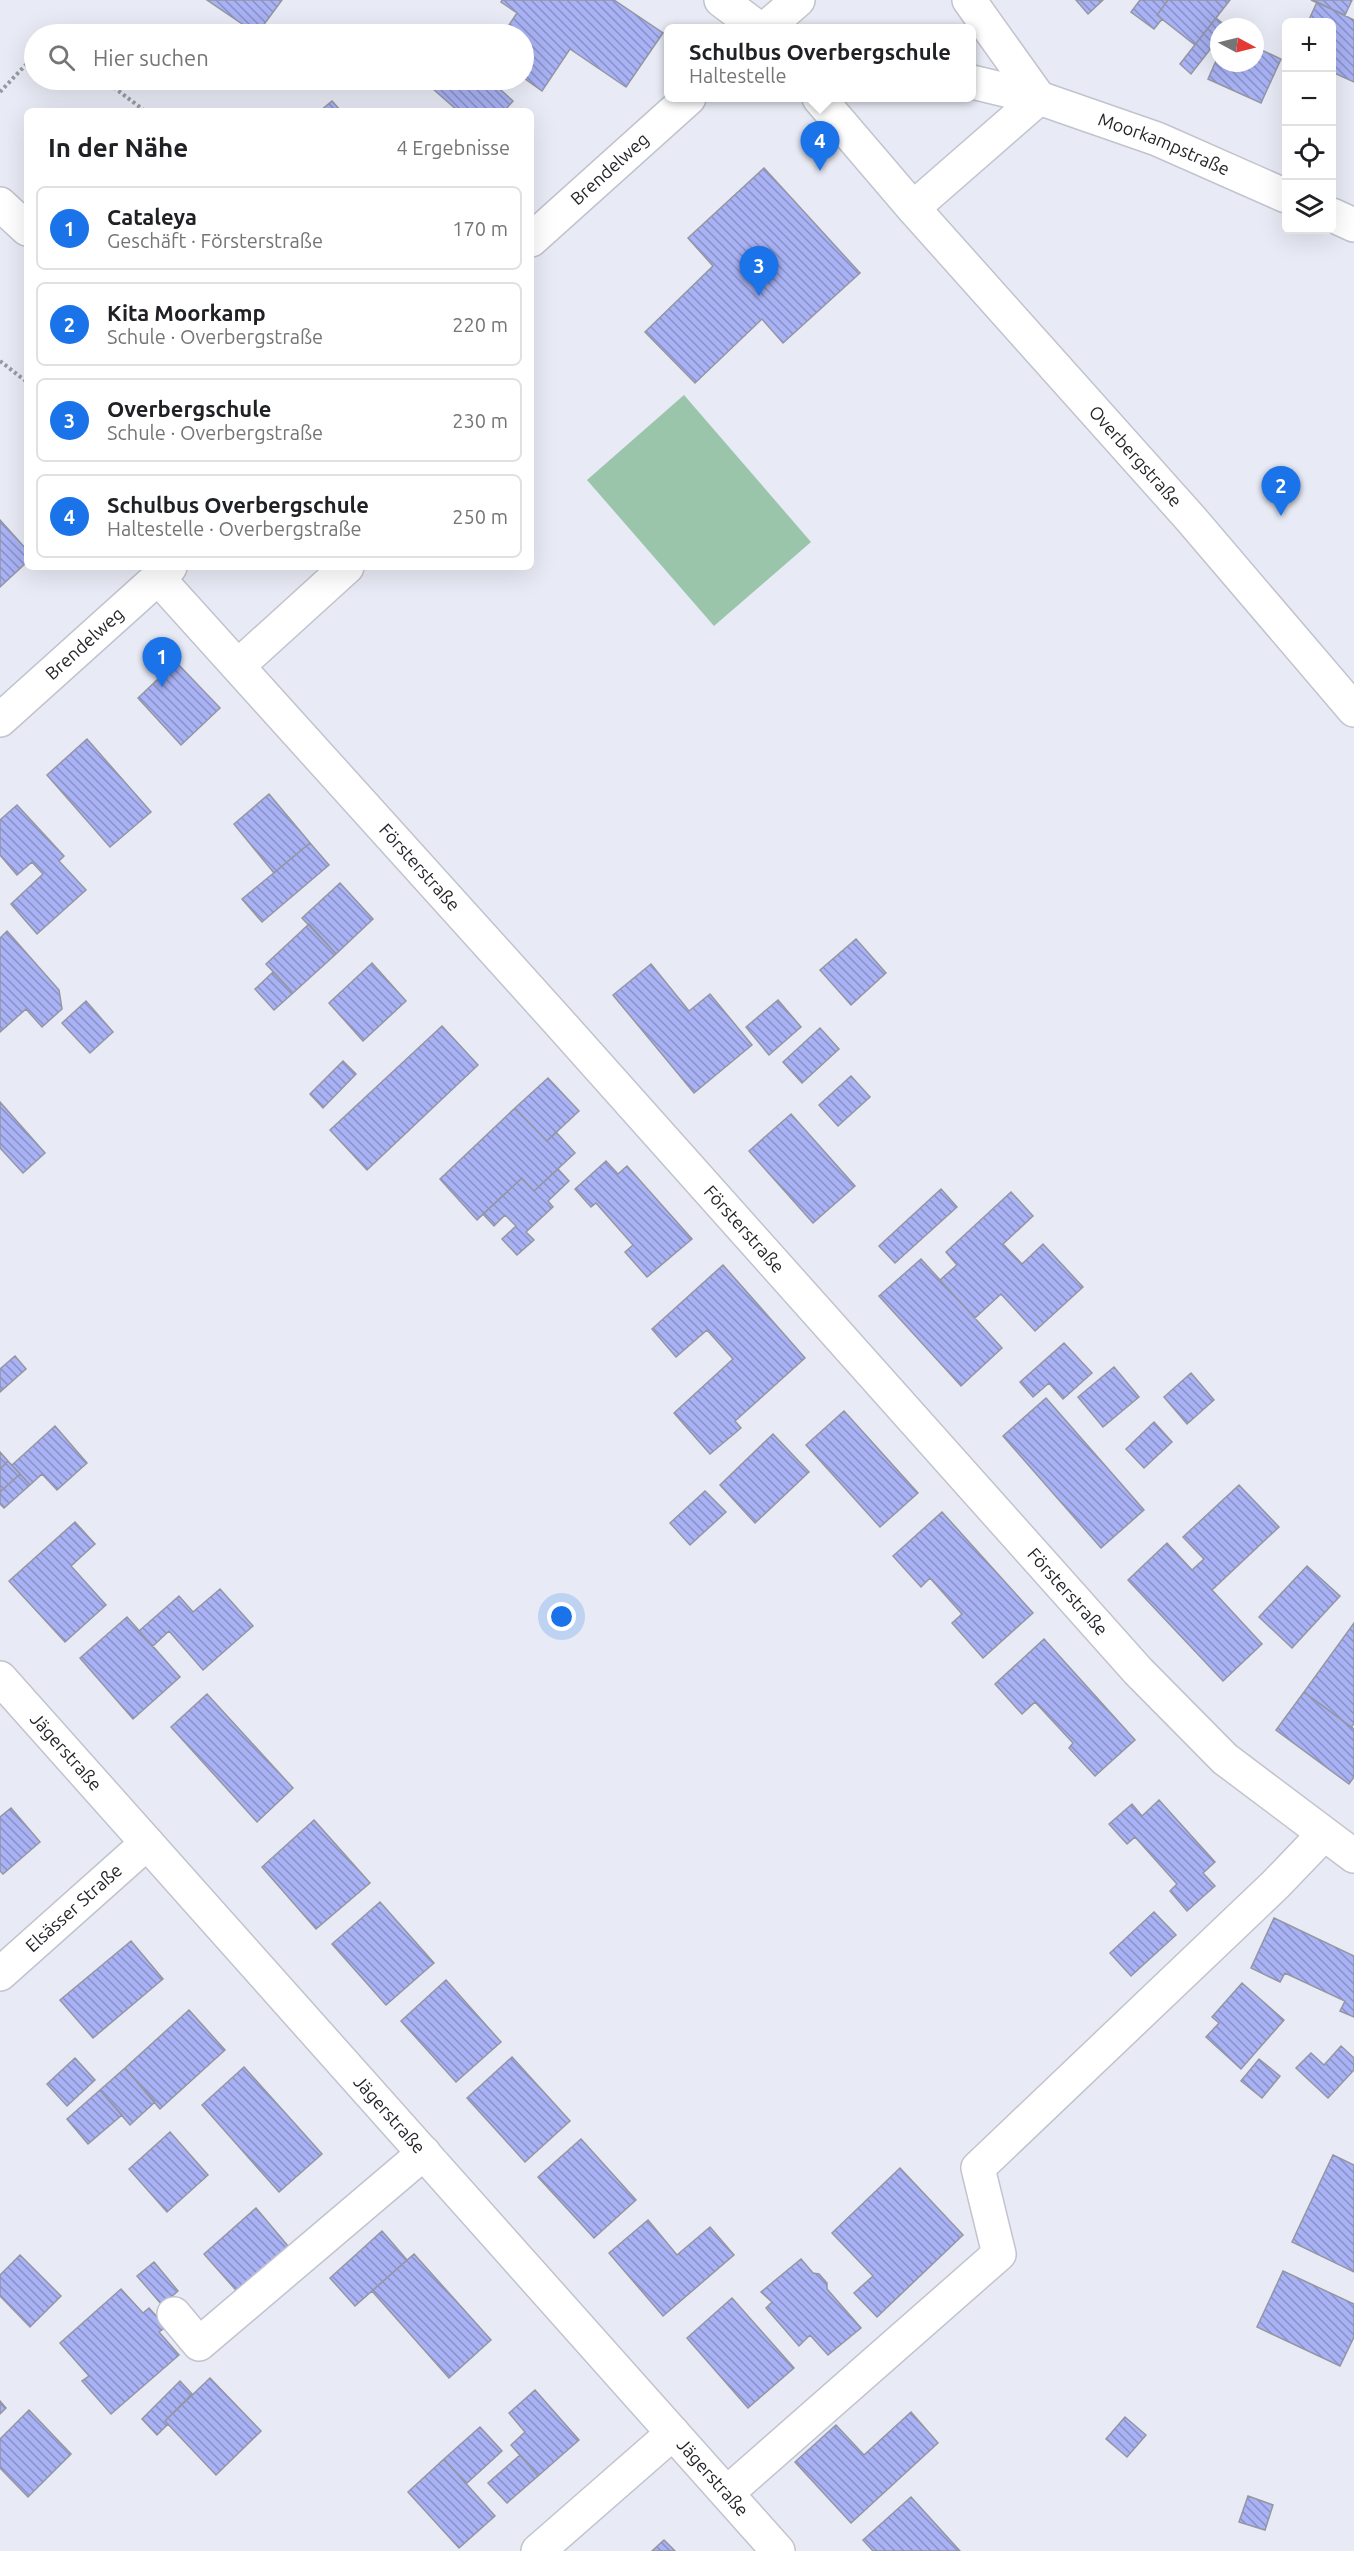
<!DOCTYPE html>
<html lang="de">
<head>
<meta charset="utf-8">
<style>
  :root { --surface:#fff; --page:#f6f6f6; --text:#202124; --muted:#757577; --line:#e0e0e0; --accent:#1a73e8 }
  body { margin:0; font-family:Ubuntu,sans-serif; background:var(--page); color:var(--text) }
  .controls { position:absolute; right:18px; top:18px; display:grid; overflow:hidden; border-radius:9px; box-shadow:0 6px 24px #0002 }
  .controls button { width:54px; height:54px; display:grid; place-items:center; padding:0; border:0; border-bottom:2px solid var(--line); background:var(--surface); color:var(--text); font:30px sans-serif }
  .compass { position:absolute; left:1210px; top:18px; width:54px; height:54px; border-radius:50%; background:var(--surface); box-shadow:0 6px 24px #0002; rotate:97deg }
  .you { position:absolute; left:562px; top:1617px; width:21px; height:21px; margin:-15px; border:4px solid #fff; border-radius:50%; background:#1a73e8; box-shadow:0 0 0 9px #1a73e833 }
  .badge { display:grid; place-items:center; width:39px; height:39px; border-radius:50%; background:var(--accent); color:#fff; font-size:20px; font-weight:700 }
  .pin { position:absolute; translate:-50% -50px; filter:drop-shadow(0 2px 3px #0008) }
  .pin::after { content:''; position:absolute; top:32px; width:21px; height:18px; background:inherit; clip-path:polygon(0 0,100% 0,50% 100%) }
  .popup { position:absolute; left:664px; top:24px; width:312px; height:78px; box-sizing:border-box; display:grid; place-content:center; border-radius:9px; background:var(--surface); filter:drop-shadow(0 2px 4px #0005); font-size:20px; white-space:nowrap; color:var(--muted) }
  .popup b { font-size:22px; color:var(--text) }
  .popup::after { content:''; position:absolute; left:50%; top:100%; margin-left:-12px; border:12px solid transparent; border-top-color:var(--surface) }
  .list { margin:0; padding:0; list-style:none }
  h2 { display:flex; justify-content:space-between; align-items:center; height:78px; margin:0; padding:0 24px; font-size:26px }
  h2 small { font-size:20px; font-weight:400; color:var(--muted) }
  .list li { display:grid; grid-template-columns:39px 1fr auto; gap:18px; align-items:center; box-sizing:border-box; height:84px; margin:0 12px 12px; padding:0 12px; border:2px solid var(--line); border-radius:9px }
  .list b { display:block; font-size:22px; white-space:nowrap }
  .list p { margin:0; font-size:20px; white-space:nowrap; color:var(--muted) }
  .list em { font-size:20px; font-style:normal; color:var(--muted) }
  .icon { flex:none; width:33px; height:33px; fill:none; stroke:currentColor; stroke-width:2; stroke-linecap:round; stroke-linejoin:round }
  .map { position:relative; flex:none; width:1354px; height:2551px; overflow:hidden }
  .search { position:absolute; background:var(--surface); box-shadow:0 6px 24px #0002; left:24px; top:24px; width:510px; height:66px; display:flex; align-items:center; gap:15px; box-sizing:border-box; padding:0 21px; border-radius:33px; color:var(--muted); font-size:22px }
  .panel { position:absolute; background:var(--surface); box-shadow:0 6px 24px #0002; left:24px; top:108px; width:510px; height:462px; border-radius:9px }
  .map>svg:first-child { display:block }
</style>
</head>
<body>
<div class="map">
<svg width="1354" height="2551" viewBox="0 0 1354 2551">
  <defs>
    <pattern id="building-back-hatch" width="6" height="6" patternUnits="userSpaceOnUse" patternTransform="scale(1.5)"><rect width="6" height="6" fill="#a8b2f4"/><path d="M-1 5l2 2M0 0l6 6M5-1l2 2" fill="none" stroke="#8991c6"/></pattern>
  </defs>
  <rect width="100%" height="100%" fill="#e8eaf5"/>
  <path fill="#9ac5ab" d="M684,395L811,542L714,626L587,480Z"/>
  <path fill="url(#building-back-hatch)" stroke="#9496a1" stroke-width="1.5" d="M207,0H282L257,34Z
    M502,0H614L663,33L626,87L570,49L542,91L524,78V34H503L517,13L501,2Z
    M1076,0H1103L1088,14Z
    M1140,0H1168L1157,15L1162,19L1154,29L1131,12Z
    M1168,0H1230L1195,45L1157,15Z
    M1311,0H1352L1345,15Z
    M1317,2L1354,20V82L1332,72V22H1308Z
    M1216,18L1227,27H1219V38L1191,74L1180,64Z
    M1255,47L1281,59L1261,103L1208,79L1219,54V63H1255Z
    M423,80H490L513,101L504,111H458Z
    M332,101L341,111H320Z
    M764,168L860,273L783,343L762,319L695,383L645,332L713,266L688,238Z
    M0,520L27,550V562L0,587Z
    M176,662L220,708L181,745L138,698Z
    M87,739L151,812L110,847L47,775Z
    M269,794L310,843L274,873L234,824Z
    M17,805L64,856L59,861L86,890L37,934L11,904L43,874L32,862L17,875L0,855V820Z
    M310,843L329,865L262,922L242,899Z
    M340,883L373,919L336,954L302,918Z
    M309,924L336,954L293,993L266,964Z
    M7,931L59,990L62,1009L42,1027L26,1009L0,1032V938Z
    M856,939L886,973L851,1005L820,970Z
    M372,963L406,1001L363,1041L329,1003Z
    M651,964L689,1011L710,994L752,1045L694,1093L613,995Z
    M273,972L293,993L274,1010L255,989Z
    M778,1000L801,1027L769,1055L746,1027Z
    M86,1001L113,1032L90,1053L62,1023Z
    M442,1026L478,1065L367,1170L330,1130Z
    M820,1028L839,1049L802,1083L783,1062Z
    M343,1061L356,1074L323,1108L310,1094Z
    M851,1076L870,1097L838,1126L819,1105Z
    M548,1078L579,1111L547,1141L515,1108Z
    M0,1102L45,1153L23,1173L0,1148Z
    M515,1108L547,1141L556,1132L575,1153L534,1191L522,1178L477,1220L440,1179Z
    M791,1114L855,1186L813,1223L749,1151Z
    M606,1161L618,1174L627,1166L692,1239L647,1277L625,1252L633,1245L596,1203L591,1207L575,1189Z
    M558,1169L569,1181L548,1201L553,1207L526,1232L534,1240L517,1255L502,1239L516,1226L505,1215L494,1226L483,1214L522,1178L534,1191Z
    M941,1189L957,1207L895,1263L879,1246Z
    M1011,1192L1033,1216L1003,1244L1022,1264L1043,1244L1083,1287L1035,1331L1001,1294L975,1318L940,1280L957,1265L946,1252Z
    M921,1259L1002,1348L961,1386L879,1296Z
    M723,1265L805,1358L735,1421L741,1428L710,1454L674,1413L733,1359L707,1330L676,1357L652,1329Z
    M1064,1343L1092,1373L1063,1399L1049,1383L1033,1397L1020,1382Z
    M15,1356L26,1369L0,1392V1369Z
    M1114,1367L1139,1397L1103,1427L1078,1397Z
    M1191,1373L1214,1400L1187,1424L1164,1397Z
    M1046,1398L1144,1510L1101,1548L1003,1436Z
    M844,1411L918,1493L880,1527L806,1445Z
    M1154,1422L1172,1442L1144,1468L1126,1449Z
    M55,1426L87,1463L57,1490L42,1474L30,1485L12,1465Z
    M773,1434L809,1472L755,1523L720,1485Z
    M0,1452L8,1461L0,1469Z
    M8,1461L20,1474L0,1492V1469Z
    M20,1474L30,1485L4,1508L0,1504V1492Z
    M1239,1485L1279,1527L1212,1590L1262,1644L1223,1681L1128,1580L1167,1543L1192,1570L1204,1559L1183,1537Z
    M705,1491L726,1512L690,1545L670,1523Z
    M942,1512L1033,1613L983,1658L952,1623L962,1614L930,1578L921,1587L893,1556Z
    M75,1522L95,1544L71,1566L106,1605L65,1642L9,1581Z
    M1307,1566L1340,1596L1292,1648L1259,1617Z
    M220,1589L253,1626L203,1670L169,1631L153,1646L139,1631L179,1596L193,1612Z
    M127,1617L180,1677L133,1719L80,1658Z
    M1354,1623V1724L1351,1727L1304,1692Z
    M1044,1639L1135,1740L1095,1776L1069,1748L1073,1743L1035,1702L1022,1714L995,1684Z
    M1304,1692L1354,1729V1777L1349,1784L1276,1730Z
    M207,1694L293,1788L257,1822L171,1727Z
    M1159,1800L1215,1862L1203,1873L1215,1886L1187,1911L1170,1891L1177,1884L1135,1837L1127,1844L1109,1824L1132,1804L1142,1816Z
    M11,1808L40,1842L3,1874L0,1871V1817Z
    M314,1820L370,1883L316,1929L262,1867Z
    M380,1902L434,1963L386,2005L332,1944Z
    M1154,1912L1176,1935L1131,1976L1110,1953Z
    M1274,1918L1354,1956V2017L1340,2011L1345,2001L1285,1973L1280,1982L1251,1968Z
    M131,1941L163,1979L93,2038L60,2000Z
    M446,1980L501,2042L456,2082L401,2021Z
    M1242,1983L1284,2020L1241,2069L1206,2037L1219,2023L1212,2017Z
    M189,2010L225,2050L160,2109L125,2068Z
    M1341,2046L1354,2058V2070L1328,2098L1296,2068L1311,2053L1324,2065Z
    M512,2057L570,2121L525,2162L467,2098Z
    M75,2058L95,2080L67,2106L47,2084Z
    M1259,2059L1280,2076L1262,2098L1241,2081Z
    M244,2067L322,2154L279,2192L202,2105Z
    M125,2068L155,2102L130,2125L100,2090Z
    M100,2090L122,2115L88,2144L67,2119Z
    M170,2132L208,2175L167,2212L129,2169Z
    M581,2139L636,2200L594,2238L538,2177Z
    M1333,2155L1354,2165V2272L1292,2242Z
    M900,2168L963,2235L877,2317L854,2293L873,2276L832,2233Z
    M256,2208L293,2252L242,2297L204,2254Z
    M648,2220L677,2255L710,2227L734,2255L663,2316L609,2253Z
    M382,2231L407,2260L355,2306L330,2278Z
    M414,2254L491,2340L449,2378L372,2291Z
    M20,2255L61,2296L30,2327L0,2296V2275Z
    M801,2259L813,2273L819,2274L827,2283V2289L861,2328L828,2355L810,2335L799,2346L766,2308L772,2302L761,2292Z
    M154,2262L178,2291L162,2305L137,2276Z
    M1283,2271L1354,2304V2337L1340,2366L1257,2327Z
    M121,2289L143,2313L149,2308L166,2327L159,2332L179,2355L111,2414L82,2381L89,2376L60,2343Z
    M732,2298L794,2368L748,2408L687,2338Z
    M210,2378L261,2431L216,2475L165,2421Z
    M180,2381L192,2394L165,2421L168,2424L157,2435L142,2419Z
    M535,2390L579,2440L538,2476L511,2445L525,2432L509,2413Z
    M0,2401L6,2408L0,2414Z
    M29,2410L71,2454L28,2497L0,2468V2439Z
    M911,2412L938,2443L851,2523L795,2462L836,2425L864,2455Z
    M1125,2417L1146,2435L1127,2457L1106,2439Z
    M480,2427L502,2451L466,2484L444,2459Z
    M520,2455L538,2476L507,2503L488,2483Z
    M444,2459L495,2516L459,2548L408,2492Z
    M1248,2496L1273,2505L1265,2530L1239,2522Z
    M911,2497L960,2551H873L863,2540Z
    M664,2540L675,2551H652Z"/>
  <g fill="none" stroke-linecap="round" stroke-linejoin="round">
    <defs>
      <g id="minor">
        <path d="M721,0L758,28"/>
        <path d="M766,28L798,0"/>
        <path id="s1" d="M972,82L1039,98L1157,139L1286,196"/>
        <path id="s2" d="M819,98L913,208L1191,519L1354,710"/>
        <path d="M0,204L27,229"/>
        <path d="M913,208L1039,98L969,0"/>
        <path d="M1332,215L1354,225"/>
        <path id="s3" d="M531,240L689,98"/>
        <path id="s4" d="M158,578L557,1020L1138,1671L1225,1759L1354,1856"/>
        <path d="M238,666L347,567"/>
        <path id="s5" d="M0,720L170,567"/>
        <path id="s6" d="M0,1678L778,2551"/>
        <path id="s7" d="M0,1974L147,1843"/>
        <path d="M174,2314L199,2344L424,2153"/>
        <path d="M727,2493L999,2254L978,2168L1275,1885L1323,1835"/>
        <path d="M538,2551L673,2433"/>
      </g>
    </defs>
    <use href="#minor" stroke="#c1c3ce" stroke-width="36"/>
    <path stroke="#989aa2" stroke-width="4" stroke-dasharray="3 3" stroke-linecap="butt" d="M104,80L145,111
      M0,92L34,56
      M0,361L27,382"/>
    <use href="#minor" stroke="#fff" stroke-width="33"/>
  </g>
  <g text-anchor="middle" stroke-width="4.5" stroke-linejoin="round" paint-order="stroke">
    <g font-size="18" fill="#25262a" stroke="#fff">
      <text dy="6" stroke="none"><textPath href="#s1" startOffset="202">Moorkampstraße</textPath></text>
      <text dy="6" stroke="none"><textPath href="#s3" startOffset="106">Brendelweg</textPath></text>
      <text dy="6" stroke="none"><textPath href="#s2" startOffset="478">Overbergstraße</textPath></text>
      <text dy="6" stroke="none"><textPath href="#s5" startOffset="114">Brendelweg</textPath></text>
      <text dy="6" stroke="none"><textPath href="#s4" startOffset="390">Försterstraße</textPath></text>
      <text dy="6" stroke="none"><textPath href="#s4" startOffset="876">Försterstraße</textPath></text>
      <text dy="6" stroke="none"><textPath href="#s4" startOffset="1362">Försterstraße</textPath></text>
      <text dy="6" stroke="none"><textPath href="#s6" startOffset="99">Jägerstraße</textPath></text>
      <text dy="6" stroke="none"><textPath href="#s7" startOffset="99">Elsässer Straße</textPath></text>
      <text dy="6" stroke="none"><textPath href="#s6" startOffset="585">Jägerstraße</textPath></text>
      <text dy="6" stroke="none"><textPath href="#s6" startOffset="1071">Jägerstraße</textPath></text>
    </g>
  </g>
</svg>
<div class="controls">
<button>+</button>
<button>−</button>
<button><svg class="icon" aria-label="locate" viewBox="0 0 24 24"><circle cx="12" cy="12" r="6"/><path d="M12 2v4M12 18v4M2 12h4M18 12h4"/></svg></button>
<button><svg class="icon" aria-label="layers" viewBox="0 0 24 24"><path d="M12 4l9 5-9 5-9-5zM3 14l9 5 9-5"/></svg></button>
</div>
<svg class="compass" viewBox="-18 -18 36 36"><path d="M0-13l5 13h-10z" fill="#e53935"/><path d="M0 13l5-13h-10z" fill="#757577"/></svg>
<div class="you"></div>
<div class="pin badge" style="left:162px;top:687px">1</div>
<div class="pin badge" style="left:1281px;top:516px">2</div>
<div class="pin badge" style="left:759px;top:296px">3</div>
<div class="pin badge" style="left:820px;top:171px">4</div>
<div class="popup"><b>Schulbus Overbergschule</b>Haltestelle</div>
<div class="search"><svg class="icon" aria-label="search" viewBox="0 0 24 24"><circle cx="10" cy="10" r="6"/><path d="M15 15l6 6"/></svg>Hier suchen</div>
<section class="panel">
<h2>In der Nähe<small>4 Ergebnisse</small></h2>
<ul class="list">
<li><span class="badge">1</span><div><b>Cataleya</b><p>Geschäft · Försterstraße</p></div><em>170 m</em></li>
<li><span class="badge">2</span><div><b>Kita Moorkamp</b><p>Schule · Overbergstraße</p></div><em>220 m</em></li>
<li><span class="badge">3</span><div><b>Overbergschule</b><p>Schule · Overbergstraße</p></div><em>230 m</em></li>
<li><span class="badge">4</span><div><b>Schulbus Overbergschule</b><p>Haltestelle · Overbergstraße</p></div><em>250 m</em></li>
</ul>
</section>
</div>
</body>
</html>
